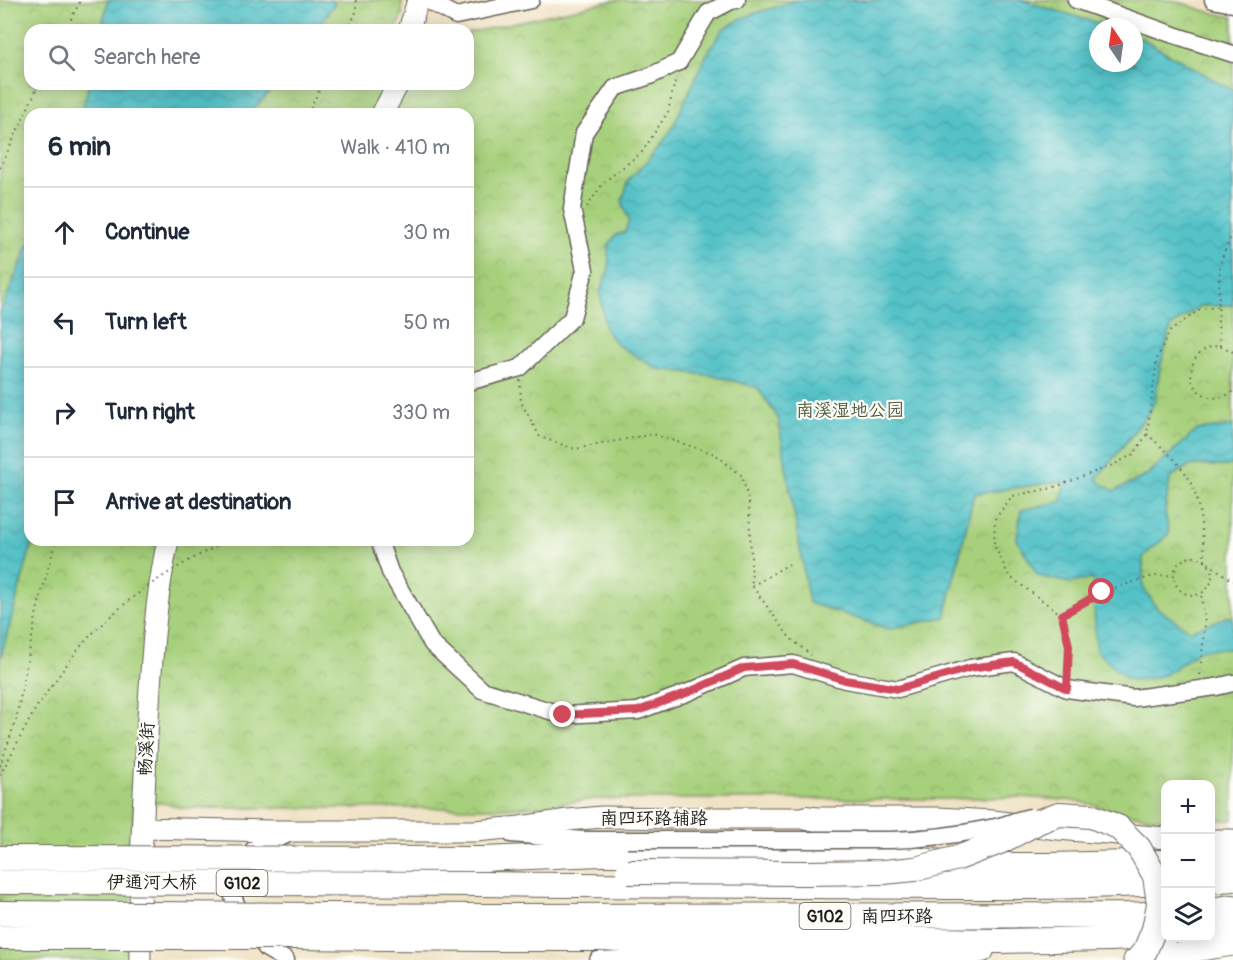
<!DOCTYPE html>
<html lang="en">
<head>
<meta charset="utf-8">
<style>
  :root { --surface:#fff; --page:#f2f2f3; --text:#1f2937; --muted:#747a83; --line:#e0e1e3 }
  body { margin:0; font-family:Pangolin,"LXGW WenKai TC",sans-serif; background:var(--page); color:var(--text) }
  .controls { position:absolute; right:18px; bottom:18px; display:grid; overflow:hidden; border-radius:12px; box-shadow:0 3px 15px #0003 }
  .controls button { width:54px; height:54px; display:grid; place-items:center; padding:0; border:0; border-bottom:2px solid var(--line); background:var(--surface); color:var(--text); font:30px sans-serif }
  .compass { position:absolute; left:1089px; top:18px; width:54px; height:54px; border-radius:50%; background:var(--surface); box-shadow:0 3px 15px #0003; rotate:347deg }
  .stop { position:absolute; width:18px; height:18px; margin:-14px; border:4px solid #d1495b; border-radius:50%; background:#fff }
  .stop.end { background:#d1495b; border-color:#fff; box-shadow:0 2px 6px #0008 }
  .list { margin:0; padding:0; list-style:none }
  h2 { display:flex; justify-content:space-between; align-items:center; height:78px; margin:0; padding:0 24px; font-size:26px }
  h2 small { font-size:20px; font-weight:400; color:var(--muted) }
  .list li { display:grid; grid-template-columns:39px 1fr auto; gap:18px; align-items:center; box-sizing:border-box; height:90px; padding:0 24px; border-top:2px solid var(--line) }
  .list b { display:block; font-size:22px; white-space:nowrap }
  .list em { font-size:20px; font-style:normal; color:var(--muted) }
  .icon { flex:none; width:33px; height:33px; fill:none; stroke:currentColor; stroke-width:2; stroke-linecap:round; stroke-linejoin:round }
  .map { position:relative; flex:none; width:1233px; height:960px; overflow:hidden }
  .search { position:absolute; background:var(--surface); box-shadow:0 3px 15px #0003; left:24px; top:24px; width:450px; height:66px; display:flex; align-items:center; gap:15px; box-sizing:border-box; padding:0 21px; border-radius:18px; color:var(--muted); font-size:22px }
  .panel { position:absolute; background:var(--surface); box-shadow:0 3px 15px #0003; left:24px; top:108px; width:450px; height:438px; border-radius:18px }
  .map>svg:first-child { display:block }
</style>
</head>
<body>
<div class="map">
<svg width="1233" height="960" viewBox="0 0 1233 960">
  <defs>
    <pattern id="park-crowns" width="20" height="18" patternUnits="userSpaceOnUse" patternTransform="scale(1.5)"><rect width="20" height="18" fill="#a7d07b"/><path d="M2 6a3 3 0 1 1 6 0M12 15a3 3 0 1 1 6 0" fill="none" stroke="#8fb26a"/></pattern>
    <pattern id="water-waves" width="16" height="10" patternUnits="userSpaceOnUse" patternTransform="scale(1.5)"><rect width="16" height="10" fill="#54c2c8"/><path d="M0 5q4-4 8 0t8 0" fill="none" stroke="#49a6ab"/></pattern>
  </defs>
  <rect width="100%" height="100%" fill="#fdfcf7"/>
  <filter id="ink" filterUnits="userSpaceOnUse"><feTurbulence type="fractalNoise" baseFrequency=".0167" numOctaves="2"/><feDisplacementMap in="SourceGraphic" scale="12" xChannelSelector="R" yChannelSelector="G"/><feConvolveMatrix kernelMatrix="1 2 1 2 8 2 1 2 1" color-interpolation-filters="sRGB"/></filter>
  <filter id="wash" filterUnits="userSpaceOnUse"><feTurbulence type="fractalNoise" baseFrequency=".008" numOctaves="4" result="noise"/><feDisplacementMap in="SourceGraphic" scale="24" xChannelSelector="R" yChannelSelector="G"/><feGaussianBlur stdDeviation="1.35" result="paint"/><feColorMatrix in="noise" values="0 0 0 0 0 0 0 0 0 0 0 0 0 0 0 0 0 1.4 0 .05"/><feComposite in="paint" operator="in"/></filter>
  <g filter="url(#wash)">
    <rect width="100%" height="100%" fill="#f0e2c5"/>
    <path fill="url(#park-crowns)" stroke="#62764c" stroke-width="1.5" fill-rule="evenodd" d="M0,0H402V15L396,30H30V84H468V33L615,0H1173L1205,11L1233,17V820H1211L1210,784H1166L1165,818H1153L1130,814L1077,801L1020,797L943,799H595L540,806L505,808H181L170,804L134,800L129,960H0ZM1098,27H1134V63H1098ZM30,114H468V540H30Z"/>
    <path fill="url(#water-waves)" stroke="#386f72" stroke-width="1.5" d="M108,0H330L335,3L316,30H101Z
      M797,0H1021L1111,27H1098V63H1134V34L1225,86L1233,89V305L1200,306L1171,327L1160,368L1155,402L1147,415L1118,453L1096,479L1114,491L1146,476L1197,430L1233,426V464C1220,470 1204,462 1190,466C1183,468 1176,475 1170,479L1165,511L1169,534L1143,557V587L1157,608L1190,631L1226,617H1233V649H1206L1198,651L1168,673L1157,677L1137,680L1127,679L1096,651L1093,579L1070,583L1038,576L1017,539L1021,510L1062,501L1064,481L974,494L945,617L889,629L809,603L778,418L758,388L716,376L657,369L616,344L605,329L600,292L609,269L608,246L616,235L625,232L629,221L622,201L629,180L661,145L672,129L704,59L722,30L744,17Z
      M89,84H277L249,114H81Z
      M30,242V540H33L0,660V312Z"/>
  </g>
  <g filter="url(#ink)">
    <g fill="none" stroke-linecap="round" stroke-linejoin="round">
      <defs>
        <path id="minor" d="M1076,0L1174,35L1233,54
          M1213,0L1233,4
          M428,1L456,16L531,0
          M468,382L520,368L572,318L585,270L572,209L584,133L615,88L650,76L679,62L708,13L731,1L737,0
          M379,540L390,572L432,644L482,690L563,715L638,711L689,692L744,668L793,664L845,680L898,689L970,668L1014,662L1067,689L1134,698L1216,687L1233,683
          M511,834L584,840H627
          M286,960L267,949L245,923L233,897L236,871L254,849L291,833
          M598,960L696,956"/>
        <path id="major" d="M409,30L418,0
          M382,114L398,84
          M143,828L271,831H475L520,827L568,820L602,817L680,818H938L993,821L1058,829L1166,838
          M1210,840H1233
          M140,960C139,885 143,810 147,736C151,670 154,605 168,540
          M1134,960L1233,945"/>
        <path id="highway" d="M807,818L876,830L912,839
          M484,859L601,854H743L909,859L977,865H1051L1166,862
          M1210,860L1233,858
          M1210,881L1233,879
          M484,884C595,886 705,885 816,886C932,887 1049,889 1166,883
          M1210,910L1233,907
          M484,916L1127,915L1166,913
          M1210,932L1233,930
          M484,939H861L1000,941L1111,939L1166,936
          M684,954C764,958 845,952 924,960
          M938,960L982,950"/>
      </defs>
      <use href="#minor" stroke="#666157" stroke-width="19"/>
      <use href="#major" stroke="#666157" stroke-width="23"/>
      <use href="#highway" stroke="#666157" stroke-width="26"/>
      <path stroke="#666157" stroke-width="2" stroke-dasharray="1.5 4.5" stroke-linecap="butt" d="M65,30L81,0
        M348,30L356,12V0
        M308,114L322,84
        M0,168L39,84
        M587,207L603,183L642,152L668,112L676,77
        M1220,346L1218,322L1220,263L1233,231
        M1233,352C1196,328 1173,387 1210,397C1219,399 1226,396 1233,392
        M520,380L521,402L540,437L575,449L653,434L715,454L742,476L749,503L752,586L790,638L811,655
        M1147,434C1161,446 1175,459 1186,474C1201,496 1202,535 1205,561L1233,581
        M1174 576a19 19 0 1 1 38 0a19 19 0 1 1-38 0Z
        M752,586L789,564
        M1062,615L1102,592L1153,576L1173,575
        M1068,674L1069,646L1062,615L1009,576L994,545L995,519L1012,496L1052,488L1113,465L1134,454L1147,434L1157,359L1169,332L1200,309L1219,307
        M1200,675L1205,623L1201,594
        M0,766L16,720L38,606L56,540
        M0,775L36,708L52,685"/>
      <use href="#minor" stroke="#fff" stroke-width="16"/>
      <use href="#major" stroke="#fff" stroke-width="21"/>
      <use href="#highway" stroke="#fff" stroke-width="24"/>
      <defs>
        <path id="minor-bridge" d="M627,840H891C924,839 957,835 990,828C1004,826 1017,819 1031,817"/>
        <path id="highway-bridge" d="M0,858L484,859
          M628,872L806,873L884,872L915,869L958,858L1002,841L1040,821L1059,814L1091,816L1118,827L1139,848L1155,876L1159,904L1154,929L1145,951L1137,960
          M0,882L484,884
          M0,913L484,916
          M0,937H293L484,939"/>
      </defs>
      <use href="#minor-bridge" stroke="#666157" stroke-width="19" stroke-linecap="butt"/>
      <use href="#highway-bridge" stroke="#666157" stroke-width="26" stroke-linecap="butt"/>
      <path stroke="#666157" stroke-width="2" stroke-dasharray="1.5 4.5" stroke-linecap="butt" d="M52,685C64,669 75,652 89,637C129,595 177,564 230,540"/>
      <use href="#minor-bridge" stroke="#fff" stroke-width="16"/>
      <use href="#highway-bridge" stroke="#fff" stroke-width="24"/>
    </g>
  </g>
  <g fill="none" stroke-linecap="round" stroke-linejoin="round" filter="url(#ink)">
    <path stroke="#d1495b" stroke-width="8" d="M563,715L638,711L689,692L744,668L793,664L845,680L898,689L970,668L1014,662L1067,689L1069,646L1062,615L1102,592"/>
  </g>
  <g text-anchor="middle" stroke-width="4.5" stroke-linejoin="round" paint-order="stroke">
    <g fill="#fdfcf7" stroke="#605f5e" stroke-width="1.5">
      <rect x="216.5" y="870" width="51" height="26" rx="4.5"/>
      <rect x="799.5" y="903" width="51" height="26" rx="4.5"/>
    </g>
    <g font-size="16" font-weight="bold" fill="#1c1c1c">
      <text x="242" y="889">G102</text>
      <text x="825" y="922">G102</text>
    </g>
    <g font-size="18" fill="#4d5b3d" stroke="#fdfcf7">
      <text x="850" y="416">南溪湿地公园</text>
    </g>
    <g font-size="18" fill="#1c1c1c" stroke="#fdfcf7">
      <text transform="translate(146 749) rotate(-87)" y="6">畅溪街</text>
      <text x="654" y="824">南四环路辅路</text>
      <text x="152" y="888">伊通河大桥</text>
      <text x="897" y="922">南四环路</text>
    </g>
  </g>
</svg>
<div class="controls">
<button>+</button>
<button>−</button>
<button><svg class="icon" aria-label="layers" viewBox="0 0 24 24"><path d="M12 4l9 5-9 5-9-5zM3 14l9 5 9-5"/></svg></button>
</div>
<svg class="compass" viewBox="-18 -18 36 36"><path d="M0-13l5 13h-10z" fill="#e53935"/><path d="M0 13l5-13h-10z" fill="#747a83"/></svg>
<div class="stop" style="left:1102px;top:592px"></div>
<div class="stop end" style="left:563px;top:715px"></div>
<div class="search"><svg class="icon" aria-label="search" viewBox="0 0 24 24"><circle cx="10" cy="10" r="6"/><path d="M15 15l6 6"/></svg>Search here</div>
<section class="panel">
<h2>6 min<small>Walk · 410 m</small></h2>
<ul class="list">
<li><svg class="icon" aria-label="ahead" viewBox="0 0 24 24"><path d="M12 20V5M6 11l6-6 6 6"/></svg><div><b>Continue</b></div><em>30 m</em></li>
<li><svg class="icon" aria-label="left" viewBox="0 0 24 24"><path d="M17 20v-9H6M10 6l-5 5 5 5"/></svg><div><b>Turn left</b></div><em>50 m</em></li>
<li><svg class="icon" aria-label="right" viewBox="0 0 24 24"><path d="M7 20v-9h11M14 6l5 5-5 5"/></svg><div><b>Turn right</b></div><em>330 m</em></li>
<li><svg class="icon" aria-label="arrive" viewBox="0 0 24 24"><path d="M6 21V4h12l-3 4 3 4H6"/></svg><div><b>Arrive at destination</b></div></li>
</ul>
</section>
</div>
</body>
</html>
